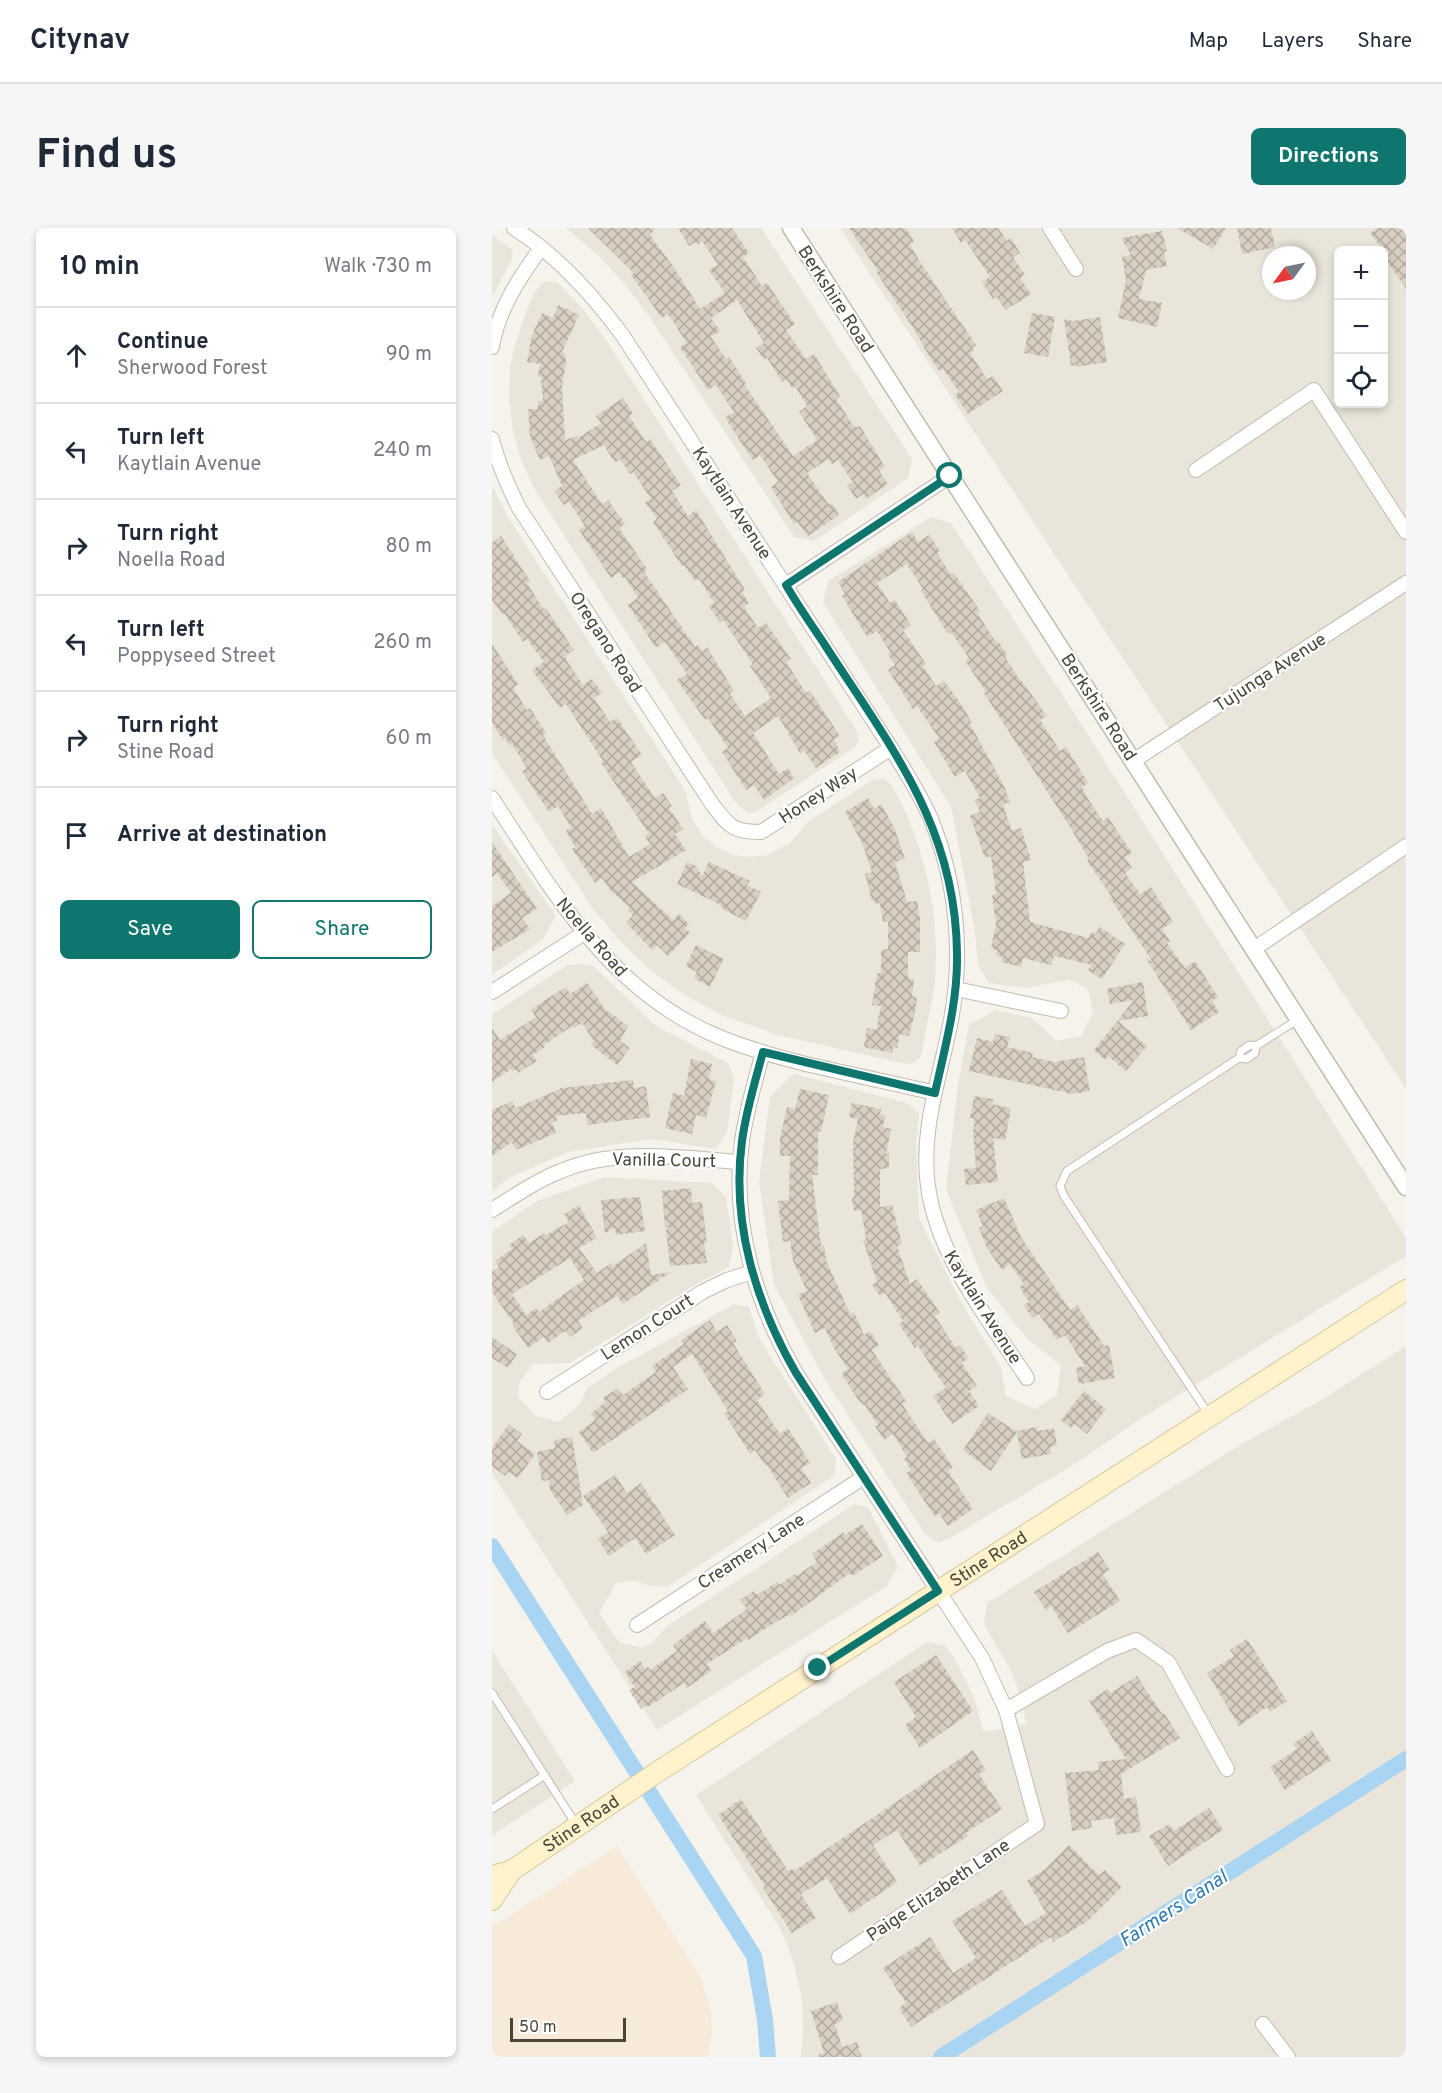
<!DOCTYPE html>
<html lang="en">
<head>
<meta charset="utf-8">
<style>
  :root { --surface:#fff; --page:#f6f6f7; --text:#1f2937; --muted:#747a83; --line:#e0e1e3; --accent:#0f766e }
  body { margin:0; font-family:Overpass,sans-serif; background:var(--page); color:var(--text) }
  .controls { position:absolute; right:18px; top:18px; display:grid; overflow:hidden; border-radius:9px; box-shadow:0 3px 9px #0003 }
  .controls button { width:54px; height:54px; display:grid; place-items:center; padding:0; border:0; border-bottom:2px solid var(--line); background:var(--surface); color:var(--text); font:30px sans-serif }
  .compass { position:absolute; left:770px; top:18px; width:54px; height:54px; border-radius:50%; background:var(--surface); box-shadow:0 3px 9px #0003; rotate:237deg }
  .scale { position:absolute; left:18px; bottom:15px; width:116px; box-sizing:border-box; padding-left:6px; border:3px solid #4b4439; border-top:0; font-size:16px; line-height:21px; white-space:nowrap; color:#4b4439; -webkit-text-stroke:4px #fff; paint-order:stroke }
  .stop { position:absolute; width:18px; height:18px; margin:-14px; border:4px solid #0f766e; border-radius:50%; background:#fff }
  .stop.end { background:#0f766e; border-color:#fff; box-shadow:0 2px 6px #0008 }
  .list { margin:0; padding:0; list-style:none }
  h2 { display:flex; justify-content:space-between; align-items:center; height:78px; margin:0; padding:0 24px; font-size:26px }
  h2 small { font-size:20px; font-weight:400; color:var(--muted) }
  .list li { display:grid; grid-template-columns:39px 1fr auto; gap:18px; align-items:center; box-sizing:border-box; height:96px; padding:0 24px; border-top:2px solid var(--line) }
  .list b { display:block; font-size:22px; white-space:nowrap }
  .list p { margin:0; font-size:20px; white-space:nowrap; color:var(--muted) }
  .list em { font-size:20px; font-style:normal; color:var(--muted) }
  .actions { display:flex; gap:12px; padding:18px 24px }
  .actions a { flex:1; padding:14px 0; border:2px solid var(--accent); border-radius:9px; text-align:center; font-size:21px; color:var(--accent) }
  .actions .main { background:var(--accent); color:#fff }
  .icon { flex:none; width:33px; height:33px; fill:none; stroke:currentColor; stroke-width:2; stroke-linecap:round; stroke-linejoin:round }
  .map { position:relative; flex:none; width:914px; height:1829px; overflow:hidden; border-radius:9px }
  header { display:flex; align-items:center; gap:36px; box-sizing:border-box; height:84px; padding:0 30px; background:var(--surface); border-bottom:2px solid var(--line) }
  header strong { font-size:28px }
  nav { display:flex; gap:33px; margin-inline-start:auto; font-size:21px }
  .intro { display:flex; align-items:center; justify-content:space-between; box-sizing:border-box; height:144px; padding:0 36px }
  h1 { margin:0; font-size:42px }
  .button { padding:15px 27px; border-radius:9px; background:var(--accent); color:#fff; font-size:21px; font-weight:700 }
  main { display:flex; gap:36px; padding:0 36px }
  aside { flex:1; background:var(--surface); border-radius:9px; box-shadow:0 3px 9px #0003 }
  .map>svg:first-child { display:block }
</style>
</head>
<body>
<header>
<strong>Citynav</strong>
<nav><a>Map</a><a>Layers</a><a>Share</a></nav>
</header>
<div class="intro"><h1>Find us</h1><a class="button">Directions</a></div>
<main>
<aside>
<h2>10 min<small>Walk · 730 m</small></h2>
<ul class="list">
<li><svg class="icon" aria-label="ahead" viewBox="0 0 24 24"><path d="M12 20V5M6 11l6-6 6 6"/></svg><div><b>Continue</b><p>Sherwood Forest</p></div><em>90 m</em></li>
<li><svg class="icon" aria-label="left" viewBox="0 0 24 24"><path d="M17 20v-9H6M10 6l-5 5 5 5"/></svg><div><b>Turn left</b><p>Kaytlain Avenue</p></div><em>240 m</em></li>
<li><svg class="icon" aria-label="right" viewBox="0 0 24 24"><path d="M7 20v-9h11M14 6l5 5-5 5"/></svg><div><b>Turn right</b><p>Noella Road</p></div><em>80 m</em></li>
<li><svg class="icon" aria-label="left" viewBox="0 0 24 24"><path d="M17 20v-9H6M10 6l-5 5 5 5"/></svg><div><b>Turn left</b><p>Poppyseed Street</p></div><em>260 m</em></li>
<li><svg class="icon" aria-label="right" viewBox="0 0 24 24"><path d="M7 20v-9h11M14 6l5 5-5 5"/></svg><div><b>Turn right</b><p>Stine Road</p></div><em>60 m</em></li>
<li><svg class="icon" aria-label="arrive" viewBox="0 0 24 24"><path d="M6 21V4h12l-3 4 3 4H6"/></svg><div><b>Arrive at destination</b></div></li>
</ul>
<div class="actions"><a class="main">Save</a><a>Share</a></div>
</aside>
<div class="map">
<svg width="914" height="1829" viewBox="0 0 914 1829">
  <defs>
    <pattern id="building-cross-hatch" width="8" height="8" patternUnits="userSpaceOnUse" patternTransform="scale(1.5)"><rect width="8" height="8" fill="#d8cfc1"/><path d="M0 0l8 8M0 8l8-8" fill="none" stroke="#b1aa9e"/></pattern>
  </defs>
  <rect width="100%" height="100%" fill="#f6f3ec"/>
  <path fill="#eae5da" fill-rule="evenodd" d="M74,0H269L420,231L416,250L322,313L302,309L158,90L135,59L109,30Z
    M348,0H914V861ZM846,22H892V176H846ZM779,27H815V63H779Z
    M0,7L19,20L21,25L20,31L0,70Z
    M54,53L66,55L90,80L114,112L365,503L367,513L362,520L264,584L256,585L246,578L43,262L29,233L21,203L17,172L18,141L22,120L35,81L44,62L49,56Z
    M0,257L16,289L194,564L200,591L212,609L226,620L242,627L259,629L276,627L298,615L318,592L381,552L391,550L399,556L415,587L427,619L436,653L442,687L444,721L443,756L429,828L423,834L414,836L286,807L232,788L194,768L157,741L127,712L100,680L0,525Z
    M439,289L459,295L593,502L914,1010V1028L648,1191L586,1234L460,1309L446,1315L433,1306L333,1152L282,1056L267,954L278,868L302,846L415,875L427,885L424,917L427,990L468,1072L509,1139L514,1168L543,1181L565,1167L569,1137L536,1112L495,1060L454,962L466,856L477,797L504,782L540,790L565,813L589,808L601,784L596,761L577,752L533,760L497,755L486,737L483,704L459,579L331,374L336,353Z
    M0,597L64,688L51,711L0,747Z
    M92,736L103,739L164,798L236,835L242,850L235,904L224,921L159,911L76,924L19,949L0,964V786L76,737Z
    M113,949L219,955L234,969L241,1019L237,1039L206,1055L78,1135L41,1136L28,1153L26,1169L44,1188L67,1194L87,1177L96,1159L125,1140L242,1076L257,1079L267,1110L344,1231L343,1247L175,1359L159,1358L142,1352L124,1355L107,1385L127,1414L150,1420L161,1414L174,1399L363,1276L376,1279L406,1339L395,1358L165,1502L0,1245V1004L45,973Z
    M914,1118V1829H309L311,1805L310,1772L302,1736L293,1711L283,1692L204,1567L435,1414L454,1418L464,1433L481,1467L492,1504L534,1496L529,1470L520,1445L492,1396L495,1375L753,1214L828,1173Z
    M0,1423L83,1553L0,1607Z"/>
  <path fill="#f7ead8" d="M125,1618L209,1750L219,1785L220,1806L216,1829H0V1699Z"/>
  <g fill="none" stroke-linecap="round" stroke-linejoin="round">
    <path stroke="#a9d4f2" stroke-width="16" d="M0,1318L262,1728L273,1792L276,1829
      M449,1829L914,1531"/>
  </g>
  <path fill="url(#building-cross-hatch)" fill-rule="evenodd" d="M96,0H164L158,7L183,41L208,81L233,65L217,42L226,37L210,13L206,17L204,14L197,18L186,0H240L257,25L251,29L270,58L275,55L303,96L294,102L314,131L322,126L348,168L344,171L361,197L365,199L368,198L393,239L387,243L396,256L374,271L371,266L364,271L355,257L361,254L346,232L340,236L336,231L315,245L337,277L340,275L347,287L316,308L305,294L302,296L279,259L286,254L268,227L261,232L252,219L233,189L242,184L224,157L216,162L188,119L195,115L176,86L170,90L139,47L142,45ZM245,72L272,115L264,120L272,132L275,130L290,154L294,151L300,160L303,158L315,178L307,184L324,210L323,211L324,213L301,228L252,156L254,155L237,129L234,131L219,109L228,103L219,90Z
    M357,0H414L422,13L418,16L428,34L484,117L480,120L482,123L478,125L495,151L501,148L511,163L476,186L463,167L467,164L451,141L447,143L437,128L422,101L384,44L386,43Z
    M460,0H506L515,13L519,10L528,25L521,29L533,47L528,50L539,66L514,82L504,69L501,71L490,54L498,49L473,12L469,15Z
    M685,0H734L721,21Z
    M745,0H779L783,19L750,26Z
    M886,0H914V61L891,27V22L878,5Z
    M670,3L675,23L672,24L675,38L654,42L647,71L670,75L665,99L626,90L634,52L630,29L639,27L629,10Z
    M66,77L87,87L70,124L73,125L74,135L70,158L73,212L85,208L86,210L109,195L104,188L131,170L141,185L137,188L154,214L158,211L189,257L180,263L196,288L204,282L253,362L250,364L257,375L252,379L266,400L274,395L299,431L294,434L314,465L318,463L348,508L342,511L348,524L324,540L312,522L308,525L286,488L261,505L287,546L296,540L302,550L272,572L262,557L254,562L230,524L236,520L216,490L213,492L185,452L195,446L173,414L164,420L136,377L146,370L133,349L131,350L128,344L119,350L87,302L93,298L77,274L72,277L62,263L70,258L57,228L48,232L38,208L36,181H46V173H51L49,149L46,148L48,136L35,134L40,107L50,85L61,90ZM112,217L123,235L128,231L138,246L141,244L159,271L153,274L165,291L161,294L190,338L192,337L203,353L207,351L222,375L217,378L228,395L231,392L261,436L258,438L279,470L253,488L238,466L242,463L215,419L210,423L206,417L203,419L152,344L155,341L127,300L133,296L116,272L110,276L81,232Z
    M540,85L563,89L556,129L532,125Z
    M608,89L615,134L584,139V137L579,138L572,91L581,93Z
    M420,304L426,314L437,307L448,323L445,325L459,347L462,345L488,383L485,385L504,414L506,413L515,427L513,429L528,452H529L555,488L548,492L568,523L574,519L596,555L590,559L596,571L611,593L616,589L640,625L633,629L640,640L633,645L648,666L659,659L681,694L670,701L678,713L675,715L693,740L703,733L726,769L720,773L727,784L699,802L653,729L661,734L618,670L620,669L595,633L597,631L578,599L492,465L494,464L473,433L477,430L459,404L456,406L444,387L429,363L431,361L415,336L385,355L398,375L403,372L419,397L411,402L434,436L431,438L444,458L452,453L471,479L480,495L478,496L512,558L518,574L511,577L520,603L529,600L539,632L531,634L538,694L596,710L600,704L603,706L608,699L633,716L610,751L596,742L600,737L562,728L559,737L531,730L529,739L509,734L510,729L504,727L505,722L499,720L504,696L500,667L504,666L499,628L493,630L478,588L488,584L483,572L488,570L473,543L463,549L442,514L447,510L425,478L421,481L396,442L403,437L396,426L398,424L385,403L375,409L350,368L353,366L346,354Z
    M9,308L38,353L35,355L52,382L54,380L82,422L73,428L75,433L91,457L100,451L110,465L102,470L118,494L125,490L150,527L139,534L163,570L171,565L180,578L177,580L191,601L183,606L194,622L140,654L181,692L187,686L197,696L193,700L198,705L176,728L165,717L160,722L134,695L141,687L136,682L138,680L122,665L121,666L110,650L103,655L80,621L83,619L74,603L79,599L66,578L57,584L30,543L35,540L33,537L20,516L18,518L13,510L11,512L0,495V416L26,456L21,460L35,482L38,480L54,505L51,507L100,586L109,580L137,629L158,616L153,608L157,606L109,535L111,533L74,476L68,480L40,442L52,434L35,411L31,414L12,385L10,386L0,372V314Z
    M376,570L382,581L389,576L402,599L413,631L403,634L415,674L425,673L428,691V724H416V750L422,751L420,768L425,769L423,784L417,808L408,806L405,820L401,819L400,825L372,819L375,800L384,802L389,778L380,777L385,745H389V722L396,721V693L391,694L388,675L383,676V672L380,673L373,646L380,644L370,615L353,584Z
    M0,614L45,681L30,690L38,701L0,724V678L19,665L5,645L0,649Z
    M195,634L204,638L210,648L217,634L258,653L255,657L269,664L254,693L234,683L225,675L185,656Z
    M204,717L232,731L218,759L202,750L205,744L194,738Z
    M651,754L656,788L626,793L655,818L634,843L616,828L613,832L602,822L642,772L618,776L615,761Z
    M95,755L113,781L136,798L128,813L138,820L125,837L99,817L102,813L90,795L82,800L80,798L52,817L53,819L41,827L45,833L26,845L23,841L20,843L19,841L0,854V800L8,812L44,789L39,782L53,772L74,759L78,766Z
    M503,806L518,809L515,819L541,825L540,829L562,834L592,829L598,863L580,866L477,843L485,810L501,814Z
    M199,831L220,836L217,851L224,853L214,890L204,887L200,906L173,900L181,865L192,868Z
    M141,852L142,860L154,858L158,889L95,897L94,885L64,888L66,892L60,895L64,905L24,922L20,914L0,928V882L20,873L24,880L70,860Z
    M308,861L337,867L329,904L326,903V947H320L329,1018L332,1017L334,1032L358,1086L362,1084L372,1107L378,1103L387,1117L380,1122L414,1173L410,1176L436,1215L442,1211L461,1239L456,1243L481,1281L456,1298L447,1285L443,1289L414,1245L419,1242L412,1231L415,1229L401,1206L392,1212L383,1198L386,1197L372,1176L371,1177L367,1173L352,1150L350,1145L356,1141L342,1120L333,1100L323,1105L306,1067L315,1063L301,1033L298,1013L291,1014L286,973L297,972L298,928H288V910L295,879L303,881Z
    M482,868L501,871L500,876L519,880L513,912L501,910L506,954L474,957L472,941L484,940L481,903L483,891L478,890Z
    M360,875L389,881L388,886L393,887L391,899L399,901L394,926L397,925V940L388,941V979L400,977L410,1016L405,1018L418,1056L425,1051L448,1085L443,1088L464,1120L468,1117L476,1130L470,1135L485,1158L477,1163L487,1178L460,1196L441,1168L454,1160L426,1118L423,1120L407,1096L411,1093L393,1065L388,1068L380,1057L385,1054L371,1012L374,1011L369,982L362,983L360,970L362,969L361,914L366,891L357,889Z
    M199,960L200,975L210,974L215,1015H212L215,1035L178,1038L174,1002L178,999L173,1000L170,963Z
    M148,969L153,1003L124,1007L123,1000L113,1005L109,972Z
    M512,970L529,1009L578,1082L585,1077L612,1118L617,1117L623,1150L587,1156L584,1140L593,1138L573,1107L565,1112L547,1086L540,1090L532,1077L537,1074L527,1059L532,1056L518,1036L510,1042L495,1020L487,1000L491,998L484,982Z
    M87,977L105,1010L87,1020L105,1045L119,1035L121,1038L154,1015L159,1047L179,1044L131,1076L125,1068L109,1078L86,1093L91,1100L78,1109L73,1103L56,1115L52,1109L36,1120L20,1097L22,1096L0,1064V1044L7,1039L3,1033L20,1021L17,1017L31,1007L37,1015L52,1005L54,1007L77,994L72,986ZM78,1030L92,1052L47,1084L44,1080L34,1087L20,1066Z
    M218,1092L225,1104L235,1097L245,1113L241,1115L273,1166L265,1172L288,1206L296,1200L318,1235L309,1240L319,1255L296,1270L274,1236L273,1237L263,1222L258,1226L242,1201L232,1185L236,1183L200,1126L181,1139L196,1161L101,1225L87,1204L103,1192L99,1186L113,1174L111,1170L126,1160L131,1167L164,1144L160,1138L192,1116L189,1112Z
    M0,1109L25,1126L16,1140L0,1130Z
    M592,1163L614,1181L595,1206L583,1196L579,1200L569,1192Z
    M496,1185L525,1204V1203L545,1199V1203L562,1200L565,1218L558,1219L559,1226L530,1231L525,1204L499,1243L471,1222Z
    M17,1196L30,1206L25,1213L43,1226L26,1250L16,1244L13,1248L0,1238V1220Z
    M80,1209L91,1277L75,1287L58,1262L57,1252L50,1253L45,1224L63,1220L62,1212Z
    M123,1247L135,1265L149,1255L183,1307L154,1326L143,1310L117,1328L106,1311L116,1304L91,1268Z
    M370,1296L391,1328L360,1348L358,1345L299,1388L297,1387L289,1391L256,1412L255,1410L215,1436L219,1443L195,1460L192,1455L156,1479L155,1477L149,1481L137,1462L143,1459L133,1444L148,1433L153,1441L156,1439L158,1442L185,1423L181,1417L213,1393L221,1405L255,1381L248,1372L262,1363L265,1367L285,1354L287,1357L303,1346L304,1348L325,1334L320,1326L352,1304L353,1307Z
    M606,1324L618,1342L611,1346L628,1373L576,1405L559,1378L554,1382L542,1364Z
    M755,1411L795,1473L778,1484L775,1479L747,1498L715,1445L742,1428L738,1422Z
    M444,1427L481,1483L428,1520L413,1497L424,1489L402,1454Z
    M645,1448L670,1486L672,1485L688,1510L629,1546L632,1571L644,1569L649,1604L624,1607L622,1590L599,1593L600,1600L580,1603L573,1545L607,1542L606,1534L634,1531L597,1473L616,1461L618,1465Z
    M820,1503L839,1532L793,1562L778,1539L805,1521L801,1516Z
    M481,1522L494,1542L487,1546L510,1581L474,1605L476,1608L428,1638L405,1602L381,1617L405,1654L358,1686L335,1650L309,1666L324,1690L300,1705L271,1660L273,1658L226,1587L249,1571L296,1643L300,1641L302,1643Z
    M717,1580L731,1602L676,1638L657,1608L677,1596L682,1603Z
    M577,1617L607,1647L613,1642L630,1659L596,1693L561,1714L559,1709L419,1799L407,1780L414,1775L391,1740L438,1709L461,1745L484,1730L460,1693L510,1662L533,1698L554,1685L535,1653L552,1642Z
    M345,1774L351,1793L343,1796L350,1819L365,1814L370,1829H327V1826L332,1825L319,1783Z"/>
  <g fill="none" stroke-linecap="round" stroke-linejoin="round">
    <defs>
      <path id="service" d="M747,830L754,831L763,825L764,818
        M717,1187L572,968L568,958L575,943L747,830L749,823L758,817L764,818L807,791
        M0,1465L85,1598
        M0,1581L53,1547"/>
      <path id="minor" d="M22,0C66,28 101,67 131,108L399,520C413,543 428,566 439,591C465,656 472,728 458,797C448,849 428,904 436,958C445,1028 497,1092 535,1150
        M558,0L584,41
        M0,119C6,82 27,50 49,20
        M0,211C6,236 16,258 27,280L220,576C237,598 240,604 269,604L399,520
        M704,242L822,162L914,304
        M294,357L458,248
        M641,533L914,355
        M0,570C62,666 120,767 232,811C299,837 374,848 443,865
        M762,721L914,618
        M464,761L569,783
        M0,764L92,705
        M271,824C263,854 254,883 250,913C239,995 264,1076 304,1145L490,1430L514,1482L545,1596L347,1729
        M0,982C22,968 44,953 69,943C125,919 189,930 248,934
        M55,1164L212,1063L235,1052L260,1044
        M145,1397L372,1249
        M514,1482L615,1423L644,1412L676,1434L735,1541
        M771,1796L796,1829"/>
      <path id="tertiary" d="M299,0L914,959"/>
      <g id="secondary">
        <path id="s1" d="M0,1648L19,1643L167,1543L914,1062"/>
        <path d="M0,1672L19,1643"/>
      </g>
    </defs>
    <use href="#service" stroke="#c2bbae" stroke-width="9"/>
    <use href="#minor" stroke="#c2bbae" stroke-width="16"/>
    <use href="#tertiary" stroke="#c2bbae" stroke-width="19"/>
    <use href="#secondary" stroke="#d6c79b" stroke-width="22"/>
    <use href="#service" stroke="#fff" stroke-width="7"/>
    <use href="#minor" stroke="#fff" stroke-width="14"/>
    <use href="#tertiary" stroke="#fff" stroke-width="16"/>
    <use href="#secondary" stroke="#fff3cd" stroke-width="20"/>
  </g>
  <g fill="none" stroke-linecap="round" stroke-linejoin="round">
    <path stroke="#0f766e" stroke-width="8" d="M326,1440L446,1363L304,1145C264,1076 239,995 250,913C254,883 263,854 271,824L443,865C453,819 466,773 465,726C464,597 397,517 331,414C318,395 305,376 294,357L458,248"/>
  </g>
  <g text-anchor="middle" stroke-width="4.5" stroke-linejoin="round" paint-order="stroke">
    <g font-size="18" fill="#4b4439" stroke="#fff">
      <text transform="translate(344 71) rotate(57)" y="6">Berkshire Road</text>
      <text transform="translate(240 275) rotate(57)" y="6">Kaytlain Avenue</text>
      <text transform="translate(114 414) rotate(57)" y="6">Oregano Road</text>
      <text transform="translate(778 444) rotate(-33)" y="6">Tujunga Avenue</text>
      <text transform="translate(607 479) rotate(57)" y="6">Berkshire Road</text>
      <text transform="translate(326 567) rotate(-33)" y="6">Honey Way</text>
      <text transform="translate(100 709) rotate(49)" y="6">Noella Road</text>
      <text transform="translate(172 932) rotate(1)" y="6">Vanilla Court</text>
      <text transform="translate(491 1079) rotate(58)" y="6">Kaytlain Avenue</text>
      <text transform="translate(155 1099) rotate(-33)" y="6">Lemon Court</text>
      <text transform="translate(259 1323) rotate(-33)" y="6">Creamery Lane</text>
      <text dy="6" stroke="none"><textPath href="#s1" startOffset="590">Stine Road</textPath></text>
      <text dy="6" stroke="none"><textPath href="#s1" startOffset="104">Stine Road</textPath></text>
      <text transform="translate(446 1662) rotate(-34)" y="6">Paige Elizabeth Lane</text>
    </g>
    <g font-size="20" font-style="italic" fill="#2e7ab2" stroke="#fff">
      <text transform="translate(681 1680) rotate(-33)" y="7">Farmers Canal</text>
    </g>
  </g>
</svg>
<div class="controls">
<button>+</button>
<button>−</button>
<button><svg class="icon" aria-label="locate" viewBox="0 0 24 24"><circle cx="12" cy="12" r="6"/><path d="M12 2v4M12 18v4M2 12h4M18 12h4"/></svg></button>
</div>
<svg class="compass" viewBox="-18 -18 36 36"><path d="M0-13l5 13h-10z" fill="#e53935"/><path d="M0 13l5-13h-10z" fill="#747a83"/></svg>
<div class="scale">50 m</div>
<div class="stop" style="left:458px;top:248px"></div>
<div class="stop end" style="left:326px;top:1440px"></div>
</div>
</main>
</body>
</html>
